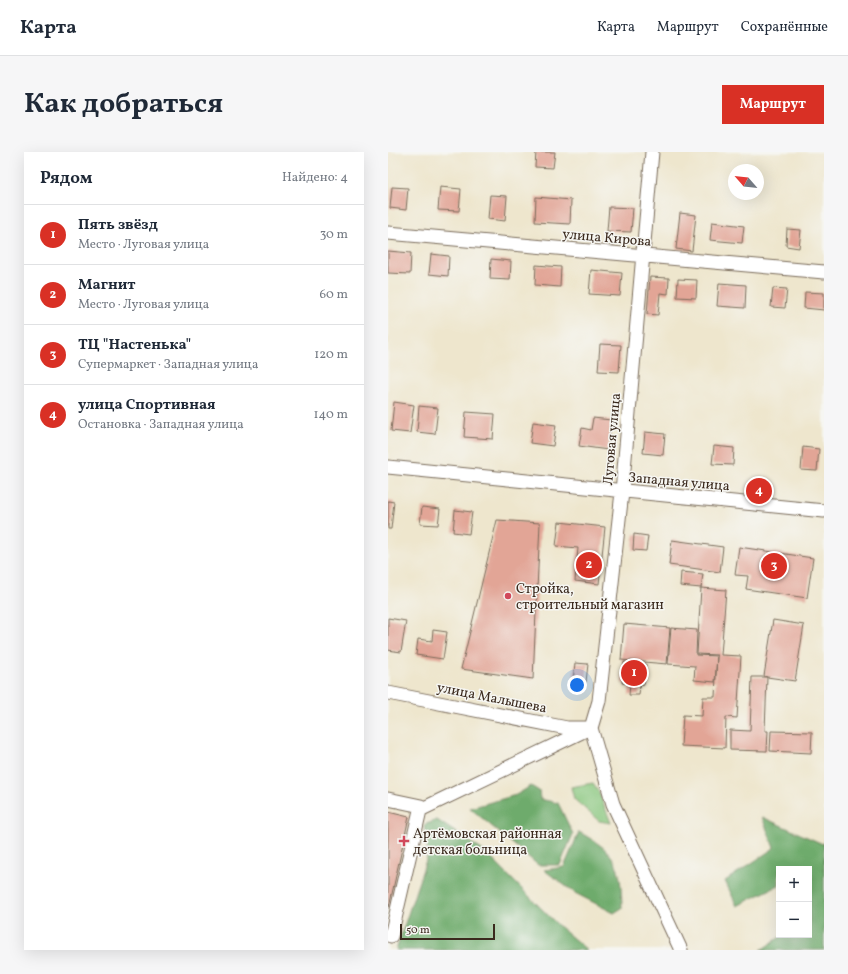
<!DOCTYPE html>
<html lang="ru">
<head>
<meta charset="utf-8">
<style>
  :root { --surface:#fff; --page:#f6f6f7; --text:#1f2937; --muted:#747a83; --line:#e0e1e3; --accent:#d93025 }
  body { margin:0; font-family:Vollkorn,serif; background:var(--page); color:var(--text) }
  .controls { position:absolute; right:12px; bottom:12px; display:grid; overflow:hidden; border-radius:0px; box-shadow:0 4px 16px #0002 }
  .controls button { width:36px; height:36px; display:grid; place-items:center; padding:0; border:0; border-bottom:1px solid var(--line); background:var(--surface); color:var(--text); font:20px sans-serif }
  .compass { position:absolute; left:340px; top:12px; width:36px; height:36px; border-radius:50%; background:var(--surface); box-shadow:0 4px 16px #0002; rotate:298deg }
  .scale { position:absolute; left:12px; bottom:10px; width:95px; box-sizing:border-box; padding-left:4px; border:2px solid #3b2a1e; border-top:0; font-size:11px; line-height:14px; white-space:nowrap; color:#3b2a1e; -webkit-text-stroke:3px #f6f6f2; paint-order:stroke }
  .you { position:absolute; left:189px; top:533px; width:14px; height:14px; margin:-10px; border:3px solid #fff; border-radius:50%; background:#1a73e8; box-shadow:0 0 0 6px #1a73e833 }
  .badge { display:grid; place-items:center; width:26px; height:26px; border-radius:50%; background:var(--accent); color:#fff; font-size:13px; font-weight:700 }
  .pin { position:absolute; translate:-50% -50%; border:2px solid #fff; box-shadow:0 1px 4px #0006 }
  .list { margin:0; padding:0; list-style:none }
  h2 { display:flex; justify-content:space-between; align-items:center; height:52px; margin:0; padding:0 16px; font-size:17px }
  h2 small { font-size:13px; font-weight:400; color:var(--muted) }
  .list li { display:grid; grid-template-columns:26px 1fr auto; gap:12px; align-items:center; box-sizing:border-box; height:60px; padding:0 16px; border-top:1px solid var(--line) }
  .list b { display:block; font-size:15px; white-space:nowrap }
  .list p { margin:0; font-size:13px; white-space:nowrap; color:var(--muted) }
  .list em { font-size:13px; font-style:normal; color:var(--muted) }
  .map { position:relative; flex:none; width:436px; height:798px; overflow:hidden; border-radius:0px }
  header { display:flex; align-items:center; gap:24px; box-sizing:border-box; height:56px; padding:0 20px; background:var(--surface); border-bottom:1px solid var(--line) }
  header strong { font-size:19px }
  nav { display:flex; gap:22px; margin-inline-start:auto; font-size:14px }
  .intro { display:flex; align-items:center; justify-content:space-between; box-sizing:border-box; height:96px; padding:0 24px }
  h1 { margin:0; font-size:28px }
  .button { padding:10px 18px; border-radius:0px; background:var(--accent); color:#fff; font-size:14px; font-weight:700 }
  main { display:flex; gap:24px; padding:0 24px }
  aside { flex:1; background:var(--surface); border-radius:0px; box-shadow:0 4px 16px #0002 }
  .map>svg:first-child { display:block }
</style>
</head>
<body>
<header>
<strong>Карта</strong>
<nav><a>Карта</a><a>Маршрут</a><a>Сохранённые</a></nav>
</header>
<div class="intro"><h1>Как добраться</h1><a class="button">Маршрут</a></div>
<main>
<aside>
<h2>Рядом<small>Найдено: 4</small></h2>
<ul class="list">
<li><span class="badge">1</span><div><b>Пять звёзд</b><p>Место · Луговая улица</p></div><em>30 m</em></li>
<li><span class="badge">2</span><div><b>Магнит</b><p>Место · Луговая улица</p></div><em>60 m</em></li>
<li><span class="badge">3</span><div><b>ТЦ &quot;Настенька&quot;</b><p>Супермаркет · Западная улица</p></div><em>120 m</em></li>
<li><span class="badge">4</span><div><b>улица Спортивная</b><p>Остановка · Западная улица</p></div><em>140 m</em></li>
</ul>
</aside>
<div class="map">
<svg width="436" height="798" viewBox="0 0 436 798">
  <rect width="100%" height="100%" fill="#f6f6f2"/>
  <filter id="ink" filterUnits="userSpaceOnUse"><feTurbulence type="fractalNoise" baseFrequency=".025" numOctaves="2"/><feDisplacementMap in="SourceGraphic" scale="8" xChannelSelector="R" yChannelSelector="G"/><feConvolveMatrix kernelMatrix="1 2 1 2 8 2 1 2 1" color-interpolation-filters="sRGB"/></filter>
  <filter id="wash" filterUnits="userSpaceOnUse"><feTurbulence type="fractalNoise" baseFrequency=".012" numOctaves="4" result="noise"/><feDisplacementMap in="SourceGraphic" scale="16" xChannelSelector="R" yChannelSelector="G"/><feGaussianBlur stdDeviation="0.9" result="paint"/><feColorMatrix in="noise" values="0 0 0 0 0 0 0 0 0 0 0 0 0 0 0 0 0 1.4 0 .05"/><feComposite in="paint" operator="in"/></filter>
  <g filter="url(#wash)">
    <rect width="100%" height="100%" fill="#eee6cd"/>
    <path fill="#88c67d" stroke="#62784e" d="M205,631L210,638L223,671L211,669L186,647L183,635Z"/>
    <path fill="#6eab6c" stroke="#546a45" d="M143,634L151,639L152,647L170,651L185,682L172,713H150L82,656L128,643Z
      M374,665L435,692L436,689V798H373L395,783H421V717H391V733L349,754L337,729L386,696Z
      M49,668L97,700L173,776L199,798H8L40,702L36,673Z
      M191,680C230,701 233,713 234,756L226,761L187,741L156,718L176,715Z"/>
    <g id="blocks">
      <path fill="#e2a596" d="M148,0H167L165,16L147,15Z
        M4,35L20,36L18,58L2,56Z
        M52,35L73,37L71,59L50,58Z
        M102,43L119,44L117,69L100,67Z
        M148,45L183,48L182,72L147,70Z
        M221,55L245,56L243,80L219,79Z
        M292,61L308,63L304,99L288,97Z
        M324,70L356,74L354,91L322,88Z
        M399,77L413,78L411,96L398,94Z
        M0,99L23,101L22,122L0,121Z
        M43,102L61,104L60,124L41,122Z
        M103,107L123,109L122,128L102,127Z
        M148,113L173,115L172,135L147,133Z
        M203,118L234,121L232,144L201,142Z
        M262,125L281,126L280,142L272,141L270,163L259,162Z
        M290,127L309,128L308,146L289,145Z
        M331,131L358,133L357,156L329,154Z
        M385,136L399,137L397,156L383,155Z
        M417,140L436,141V158L416,156Z
        M212,192L233,193L231,220L210,219Z
        M6,250L26,253L22,281L3,279Z
        M31,254L50,256L47,282L29,280Z
        M78,260L107,262L105,287L76,285Z
        M205,266L223,268L220,298L191,294L194,276L203,278Z
        M145,270L168,273L165,294L142,291Z
        M257,280L277,282L275,303L255,301Z
        M326,294L346,296L345,313L324,312Z
        M415,295L431,297L429,319L413,318Z
        M0,349L6,350L3,377H0Z
        M34,355L52,357L50,373L32,372Z
        M67,358L84,360L81,382L65,380Z
        M109,368L152,371L145,527L73,517Z
        M171,370L217,375L211,432L187,429L190,396L168,394Z
        M246,382L260,384L258,399L245,398Z
        M284,388L335,395L332,420L281,413Z
        M351,395L425,406L419,446L358,437L360,424L347,423Z
        M293,420L315,422L313,436L292,434Z
        M313,436L338,438L333,503L353,504L349,566L338,565L337,596L293,594L295,563L314,564L315,545H327L329,503L309,502Z
        M0,466L18,469L13,500L0,498Z
        M385,468L416,473L407,529L379,525L377,579H380L379,599L342,598V578L362,579L364,525H379L376,524Z
        M236,472L282,476L279,512L233,508Z
        M283,476L309,478L308,503L329,504L327,530L306,528L307,514L280,512Z
        M45,478L59,480L55,507L28,503L30,487L44,489Z
        M236,510L258,512L256,533L252,532L251,543H241L242,532L234,531Z
        M187,511L200,512L198,530L185,529Z
        M383,579L424,580L423,601L382,599Z
        M0,660L21,665L1,755H0Z"/>
    </g>
  </g>
  <g filter="url(#ink)">
    <use href="#blocks" fill-opacity="0" stroke="#7a6c5b" stroke-width="1"/>
    <g fill="none" stroke-linecap="round" stroke-linejoin="round">
      <defs>
        <path id="minor" d="M0,81L436,120
          M0,315L436,359
          M0,541L179,576H203
          M203,576L211,549L234,340L264,0
          M203,576L225,652L293,798
          M0,647L33,654L3,784L0,783
          M32,658L200,577"/>
      </defs>
      <use href="#minor" stroke="#7a6c5b" stroke-width="15"/>
      <use href="#minor" stroke="#fff" stroke-width="13"/>
    </g>
  </g>
  <g fill="#d1495b" stroke="#f6f6f2" stroke-width="1.5">
    <circle cx="120" cy="444" r="4"/>
    <path d="M14 683h4v4h4v4h-4v4h-4v-4h-4v-4h4z"/>
  </g>
  <g text-anchor="middle" stroke-width="3" stroke-linejoin="round" paint-order="stroke">
    <g font-size="14" fill="#3b2a1e" stroke="#f6f6f2">
      <text transform="translate(219 85) rotate(5)" y="5">улица Кирова</text>
      <text transform="translate(223 287) rotate(-85)" y="5">Луговая улица</text>
      <text transform="translate(291 329) rotate(5)" y="5">Западная улица</text>
      <text transform="translate(104 545) rotate(11)" y="5">улица Малышева</text>
    </g>
    <g font-size="14" fill="#3b2a1e" stroke="#f6f6f2" text-anchor="start">
      <text x="128" y="441">Стройка,<tspan x="128" dy="16">строительный магазин</tspan></text>
      <text x="25" y="686">Артёмовская районная<tspan x="25" dy="16">детская больница</tspan></text>
    </g>
  </g>
</svg>
<div class="controls">
<button>+</button>
<button>−</button>
</div>
<svg class="compass" viewBox="-18 -18 36 36"><path d="M0-13l5 13h-10z" fill="#e53935"/><path d="M0 13l5-13h-10z" fill="#747a83"/></svg>
<div class="scale">50 m</div>
<div class="you"></div>
<div class="pin badge" style="left:246px;top:521px">1</div>
<div class="pin badge" style="left:201px;top:413px">2</div>
<div class="pin badge" style="left:386px;top:414px">3</div>
<div class="pin badge" style="left:371px;top:339px">4</div>
</div>
</main>
</body>
</html>
